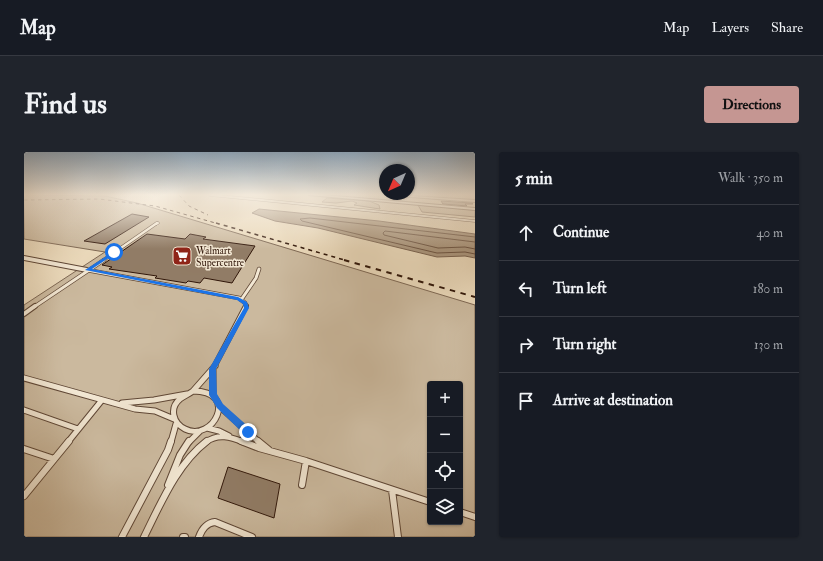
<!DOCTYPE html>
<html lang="en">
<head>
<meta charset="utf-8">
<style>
  :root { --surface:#171b24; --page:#20242c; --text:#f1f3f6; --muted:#9ea1a6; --line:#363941; --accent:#c59692 }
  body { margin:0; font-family:"IM FELL Double Pica",serif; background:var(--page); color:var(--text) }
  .controls { position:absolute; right:12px; bottom:12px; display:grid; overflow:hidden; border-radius:4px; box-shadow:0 1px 3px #0004 }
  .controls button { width:36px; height:36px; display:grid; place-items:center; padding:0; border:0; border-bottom:1px solid var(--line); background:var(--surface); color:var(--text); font:20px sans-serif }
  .compass { position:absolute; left:355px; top:12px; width:36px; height:36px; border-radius:50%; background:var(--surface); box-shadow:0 1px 3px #0004; rotate:224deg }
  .stop { position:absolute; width:12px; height:12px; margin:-9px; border:3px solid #1a73e8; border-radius:50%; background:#fff }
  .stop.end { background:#1a73e8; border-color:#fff; box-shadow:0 1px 4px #0008 }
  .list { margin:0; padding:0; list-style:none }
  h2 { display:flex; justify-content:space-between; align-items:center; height:52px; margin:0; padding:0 16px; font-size:17px }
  h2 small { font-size:13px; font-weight:400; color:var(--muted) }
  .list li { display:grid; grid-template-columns:26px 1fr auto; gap:12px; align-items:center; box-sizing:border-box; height:56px; padding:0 16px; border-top:1px solid var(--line) }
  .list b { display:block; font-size:15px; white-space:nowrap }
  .list em { font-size:13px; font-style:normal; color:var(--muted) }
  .icon { flex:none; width:22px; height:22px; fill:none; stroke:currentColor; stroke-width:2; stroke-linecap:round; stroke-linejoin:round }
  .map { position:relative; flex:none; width:451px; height:385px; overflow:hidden; border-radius:4px }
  header { display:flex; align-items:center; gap:24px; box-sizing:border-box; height:56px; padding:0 20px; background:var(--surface); border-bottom:1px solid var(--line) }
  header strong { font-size:19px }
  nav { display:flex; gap:22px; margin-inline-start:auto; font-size:14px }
  .intro { display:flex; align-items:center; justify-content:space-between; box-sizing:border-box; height:96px; padding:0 24px }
  h1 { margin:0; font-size:28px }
  .button { padding:10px 18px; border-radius:4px; background:var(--accent); color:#111; font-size:14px; font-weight:700 }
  main { display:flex; gap:24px; padding:0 24px }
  aside { flex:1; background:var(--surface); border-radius:4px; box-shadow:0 1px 3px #0004 }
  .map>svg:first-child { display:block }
</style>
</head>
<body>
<header>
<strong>Map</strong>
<nav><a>Map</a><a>Layers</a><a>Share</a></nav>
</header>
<div class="intro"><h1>Find us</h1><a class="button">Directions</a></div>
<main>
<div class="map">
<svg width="451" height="385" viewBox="0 0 451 385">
  <rect width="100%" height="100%" fill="#ebdabc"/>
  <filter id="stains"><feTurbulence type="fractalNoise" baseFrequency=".005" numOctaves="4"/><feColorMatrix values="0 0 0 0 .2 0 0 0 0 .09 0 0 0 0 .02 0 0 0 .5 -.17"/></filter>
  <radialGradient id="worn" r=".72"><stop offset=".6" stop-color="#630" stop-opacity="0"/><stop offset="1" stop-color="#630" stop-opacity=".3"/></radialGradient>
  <path fill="#cbb99e" stroke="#7e6854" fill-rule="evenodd" d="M0,43L81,44L113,51L451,153V385H0V153L81,100L0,87ZM406,232H436V370H406Z
    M303,46L345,49L355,53L356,57L330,53L333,51L328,49L312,51L298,50Z
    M394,53L451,58V65L398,60Z"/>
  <path fill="#ab977f" stroke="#7a6350" d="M235,57L355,69L451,82V106L441,104L413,105L294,76L251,69L228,61Z"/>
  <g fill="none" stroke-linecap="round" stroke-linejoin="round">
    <path stroke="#6e5644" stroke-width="1" d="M451,85L286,66L276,67L278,69L413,101L441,100L451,102
      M451,90L361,79L359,81L360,83L414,96L441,95L451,97"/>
  </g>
  <path fill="#917c66" stroke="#301609" d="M417,49L448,51L449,52H441L443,54L419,52Z
    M108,62L125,65L81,92L60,89Z
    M123,82L161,87L166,82L182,85L179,87L231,94L208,131L180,126L176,131L164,129L162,131L131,126L133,124L85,117L88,115L78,113Z
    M204,315L256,332L250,366L194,346Z"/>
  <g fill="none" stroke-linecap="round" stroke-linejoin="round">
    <defs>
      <path id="service-far5" d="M186,43L451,69
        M132,72L134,71"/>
      <path id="service-far4" d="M78,109L133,71"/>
      <path id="service-far3" d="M63,118L215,146L221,151L222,155
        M217,148L232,126L235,117
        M10,155L80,108"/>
      <path id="service-far2" d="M0,162L11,154
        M190,215L222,154"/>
      <path id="service-far1" d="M189,217V243
        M0,226L111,257L131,259L150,267
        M169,239L191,214
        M169,239C216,239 189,291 161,277C149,271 145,256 156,247C160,244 165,242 169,239Z
        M98,251L130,248L163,242
        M195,254L235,290
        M0,258L54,277
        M183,276L195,279L205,284
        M44,290L78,248
        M147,290L152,272
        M165,290L176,279
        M182,290C194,281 207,285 219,290"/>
      <path id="service" d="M217,289L235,296L282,309L278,333
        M234,289L245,298
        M0,297L30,307
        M282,309L406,350
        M144,333L156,303L165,289
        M368,338L374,385
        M0,344L45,289
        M436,360L451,365
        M98,385L144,298L147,289
        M120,385C137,351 153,312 183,289
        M159,385H161
        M175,385C178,377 182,371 191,370L228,385"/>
      <path id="minor" d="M285,43H300L451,56V58Z
        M373,43L451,48V50L375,44Z
        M0,104L63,116L66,118L63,120L0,108Z"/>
    </defs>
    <use href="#service-far5" stroke="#5f4736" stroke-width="3"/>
    <use href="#service-far4" stroke="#5f4736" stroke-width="3.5"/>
    <use href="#service-far3" stroke="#5f4736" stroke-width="4.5"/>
    <use href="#service-far2" stroke="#5f4736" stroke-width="6"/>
    <use href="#service-far1" stroke="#5f4736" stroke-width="7"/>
    <use href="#service" stroke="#5f4736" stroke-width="8"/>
    <use href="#minor" stroke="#5f4736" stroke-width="2"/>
    <use href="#service-far5" stroke="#f2e7d3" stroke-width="2"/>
    <use href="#service-far4" stroke="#f2e7d3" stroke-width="2.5"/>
    <use href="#service-far3" stroke="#f2e7d3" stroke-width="3"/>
    <use href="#service-far2" stroke="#f2e7d3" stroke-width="4"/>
    <use href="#service-far1" stroke="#f2e7d3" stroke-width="5"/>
    <use href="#service" stroke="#f2e7d3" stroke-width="6"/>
    <use href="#minor" fill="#f2e7d3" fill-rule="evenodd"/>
    <path stroke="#301609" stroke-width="1" stroke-dasharray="3.5 3.5" stroke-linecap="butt" d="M155,43L165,54L184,63
      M0,48L75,47L131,54L195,72"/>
    <path stroke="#301609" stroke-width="1.5" stroke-dasharray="4 4" stroke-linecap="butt" d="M192,71L324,109"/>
    <path stroke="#301609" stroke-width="2" stroke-dasharray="5.5 5.5" stroke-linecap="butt" d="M320,108L451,145"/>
  </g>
  <linearGradient id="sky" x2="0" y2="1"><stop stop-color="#8fa8be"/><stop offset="0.44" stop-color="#f6eee1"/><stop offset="1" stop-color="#f6eee1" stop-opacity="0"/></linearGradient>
  <rect width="451" height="97" fill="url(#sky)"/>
  <path fill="#1a73e8" d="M90,99L92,101L68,117L214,145L223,150L225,156L192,217L193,242L199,252L227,277L228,280L227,283L224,284L221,283L193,256L185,243V217L220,156L219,152L213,148L61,118Z"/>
  <defs>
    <symbol id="supermarket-square" viewBox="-11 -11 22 22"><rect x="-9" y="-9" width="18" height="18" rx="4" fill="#8f2418" stroke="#f2e7d3"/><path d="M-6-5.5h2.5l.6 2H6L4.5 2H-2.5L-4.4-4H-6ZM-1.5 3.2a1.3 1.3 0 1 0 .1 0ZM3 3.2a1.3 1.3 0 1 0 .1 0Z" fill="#fff"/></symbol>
  </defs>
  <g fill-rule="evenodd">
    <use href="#supermarket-square" x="147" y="93" width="22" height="22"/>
  </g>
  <g text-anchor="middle" stroke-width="3" stroke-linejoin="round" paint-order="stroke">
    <g font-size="10" fill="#301609" stroke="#f2e7d3" text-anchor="start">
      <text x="172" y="102">Walmart<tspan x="172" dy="12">Supercentre</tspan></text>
    </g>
  </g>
  <rect width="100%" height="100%" filter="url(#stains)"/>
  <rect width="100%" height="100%" fill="url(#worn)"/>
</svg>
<div class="controls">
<button>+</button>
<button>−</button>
<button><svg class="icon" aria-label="locate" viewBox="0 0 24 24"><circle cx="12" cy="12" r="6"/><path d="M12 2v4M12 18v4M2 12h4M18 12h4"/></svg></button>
<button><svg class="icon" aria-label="layers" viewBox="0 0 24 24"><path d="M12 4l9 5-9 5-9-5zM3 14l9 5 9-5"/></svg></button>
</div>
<svg class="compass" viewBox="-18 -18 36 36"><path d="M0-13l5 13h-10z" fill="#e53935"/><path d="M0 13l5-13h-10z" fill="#9ea1a6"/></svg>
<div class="stop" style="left:90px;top:100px"></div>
<div class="stop end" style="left:224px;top:280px"></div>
</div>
<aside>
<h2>5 min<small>Walk · 350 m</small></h2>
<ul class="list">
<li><svg class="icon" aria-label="ahead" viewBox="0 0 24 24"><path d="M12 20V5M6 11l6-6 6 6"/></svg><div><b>Continue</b></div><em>40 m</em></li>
<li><svg class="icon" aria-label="left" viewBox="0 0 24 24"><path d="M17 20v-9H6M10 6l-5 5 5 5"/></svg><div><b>Turn left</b></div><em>180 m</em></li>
<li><svg class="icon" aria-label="right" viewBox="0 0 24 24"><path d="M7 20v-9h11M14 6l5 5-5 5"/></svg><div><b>Turn right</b></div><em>130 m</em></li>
<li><svg class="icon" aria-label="arrive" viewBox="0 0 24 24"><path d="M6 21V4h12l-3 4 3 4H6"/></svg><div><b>Arrive at destination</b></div></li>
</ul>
</aside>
</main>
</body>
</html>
